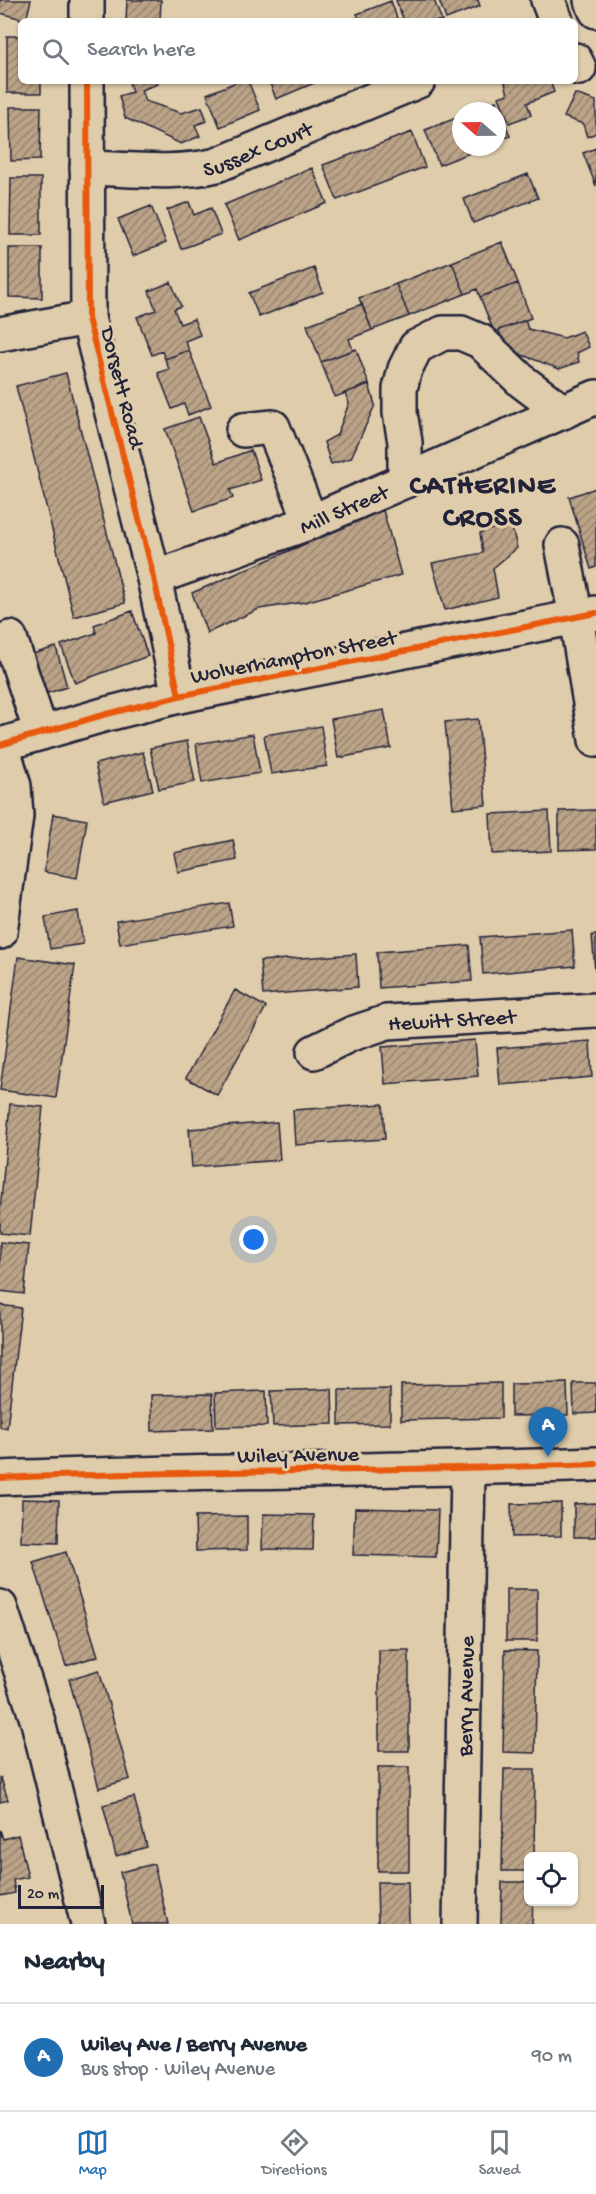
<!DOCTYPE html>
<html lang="en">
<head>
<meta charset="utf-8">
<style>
  :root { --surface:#fff; --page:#f6f6f7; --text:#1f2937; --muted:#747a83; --line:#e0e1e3; --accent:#1f6fb2 }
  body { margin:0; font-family:"Gochi Hand",sans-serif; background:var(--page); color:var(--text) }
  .controls { position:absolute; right:18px; bottom:18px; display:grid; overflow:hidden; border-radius:9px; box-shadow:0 2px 4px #0004 }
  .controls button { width:54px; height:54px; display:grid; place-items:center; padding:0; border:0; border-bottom:2px solid var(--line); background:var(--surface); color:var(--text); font:30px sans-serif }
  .compass { position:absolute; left:452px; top:102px; width:54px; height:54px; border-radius:50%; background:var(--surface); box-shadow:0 2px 4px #0004; rotate:290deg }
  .scale { position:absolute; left:18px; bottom:15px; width:86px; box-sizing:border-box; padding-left:6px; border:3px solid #22223b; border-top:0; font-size:16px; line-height:21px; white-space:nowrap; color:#22223b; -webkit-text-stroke:4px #dfccaa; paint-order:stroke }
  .you { position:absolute; left:254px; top:1240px; width:21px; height:21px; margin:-15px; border:4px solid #fff; border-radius:50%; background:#1a73e8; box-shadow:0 0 0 9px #1a73e833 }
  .badge { display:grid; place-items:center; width:39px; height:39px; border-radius:50%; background:var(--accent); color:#fff; font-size:20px; font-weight:700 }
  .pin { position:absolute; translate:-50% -50px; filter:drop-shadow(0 2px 3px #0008) }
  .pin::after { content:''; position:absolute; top:32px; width:21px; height:18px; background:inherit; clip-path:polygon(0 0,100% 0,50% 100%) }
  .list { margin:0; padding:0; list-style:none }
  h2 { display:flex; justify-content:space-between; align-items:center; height:78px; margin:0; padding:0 24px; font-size:26px }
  h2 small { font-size:20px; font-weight:400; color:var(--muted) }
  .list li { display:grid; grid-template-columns:39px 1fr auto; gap:18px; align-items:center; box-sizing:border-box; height:108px; padding:0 24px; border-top:2px solid var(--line) }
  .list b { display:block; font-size:22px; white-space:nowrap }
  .list p { margin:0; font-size:20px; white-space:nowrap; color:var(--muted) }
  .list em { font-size:20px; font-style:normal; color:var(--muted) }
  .icon { flex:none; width:33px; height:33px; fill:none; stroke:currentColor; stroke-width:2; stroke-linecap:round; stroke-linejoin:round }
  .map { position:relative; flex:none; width:596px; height:1924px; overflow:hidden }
  .search { position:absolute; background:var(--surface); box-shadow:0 2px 4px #0004; left:18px; right:18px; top:18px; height:66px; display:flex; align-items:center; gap:15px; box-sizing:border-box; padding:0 21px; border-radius:9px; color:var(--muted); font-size:22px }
  .sheet { height:186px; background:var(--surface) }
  nav { display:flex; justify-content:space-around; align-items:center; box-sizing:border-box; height:84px; border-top:2px solid var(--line); background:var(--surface); font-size:16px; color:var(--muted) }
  nav a { display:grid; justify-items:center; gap:3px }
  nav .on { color:var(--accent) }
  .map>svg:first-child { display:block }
</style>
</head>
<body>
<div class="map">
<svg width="596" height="1924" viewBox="0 0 596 1924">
  <defs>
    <pattern id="building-hatch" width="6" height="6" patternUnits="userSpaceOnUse" patternTransform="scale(1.5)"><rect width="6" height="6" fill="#bba387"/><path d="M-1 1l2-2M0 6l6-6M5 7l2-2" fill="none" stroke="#988470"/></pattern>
  </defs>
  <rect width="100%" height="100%" fill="#dfccaa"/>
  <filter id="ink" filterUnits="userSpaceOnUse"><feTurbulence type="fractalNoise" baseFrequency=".0167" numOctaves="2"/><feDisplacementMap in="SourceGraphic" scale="12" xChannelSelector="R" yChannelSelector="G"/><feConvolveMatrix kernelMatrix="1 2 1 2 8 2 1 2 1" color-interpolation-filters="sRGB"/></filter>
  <g filter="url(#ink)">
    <path fill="url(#building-hatch)" stroke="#22223b" stroke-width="1.5" d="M0,0H31L26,20L0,13Z
      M127,0H161L160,21H126Z
      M396,0H434L442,21H404Z
      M439,0H478L480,6L446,19Z
      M391,1L398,21H360L357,14Z
      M7,36H21V81H41V93H7Z
      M133,81H157L158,84L141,90L145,101L181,113L202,107L207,121L195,125L200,136L181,144L125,118L119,96L132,92L129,82Z
      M239,81H248L260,110L220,127L207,94Z
      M269,81H319L276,99Z
      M510,81H550L554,92L527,103L531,115L509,123L499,97L508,94L505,83Z
      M575,94L596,101V133L587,137L583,124L564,117Z
      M496,101L510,136L497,141V111H471Z
      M10,107H41L40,160L11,161Z
      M459,117L461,123V147H470L472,152L439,165L425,130Z
      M412,132L425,167L337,200L323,165Z
      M596,148V186L583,153Z
      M312,168L327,203L239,240L224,205Z
      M528,174L538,198L473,223L464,199Z
      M11,178H41V235H10Z
      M189,202L194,215L211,208L221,234L181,249L167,210Z
      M151,206L166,243L133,256L118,219Z
      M502,242L518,283L480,297L477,289L465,294L452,262Z
      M9,248H42V298L9,297Z
      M452,262L465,294L409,316L396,284Z
      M314,268L323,292L259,317L249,293Z
      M171,282L181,306L174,309L180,324L194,319L200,335L185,341L189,350L165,359L162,351L152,355L137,317L156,310L149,291Z
      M518,283L531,318L494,332L480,297Z
      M396,284L409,316L372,330L359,298Z
      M362,304L372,330L349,339L353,350L321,362L307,325Z
      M525,320L528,329L564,338L582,331L589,347L577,353L579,362L559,369L504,348L499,330Z
      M356,349L369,384L335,397L321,362Z
      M189,350L211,406L188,415L184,404L172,409L158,373L169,369L165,359Z
      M66,373L125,603L74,617L16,386Z
      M369,384L375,405L351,458L331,464L324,442L337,435L349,403L345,393Z
      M199,417L216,463L251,450L261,480L230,490L233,498L194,511L165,429Z
      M596,488V567L591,569L569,497Z
      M383,510L401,575L305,602L259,609L207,633L192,593Z
      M511,523L517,548L493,568L498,597L445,610L432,563L483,553L480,533Z
      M132,611L148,656L75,683L61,645L96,633L94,625Z
      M56,647L67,687L38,696L26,656Z
      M384,710L391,748L338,758L331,719Z
      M478,719L486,805L453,808L445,722Z
      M321,726L327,766L271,774L264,735Z
      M253,734L260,773L202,783L196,744Z
      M187,741L195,782L159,789L150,748Z
      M143,752L153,790L104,802L95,764Z
      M596,810V849L559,850V811Z
      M549,811L551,851L492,854L490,814Z
      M53,814L87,820L77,878L44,872Z
      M233,840L237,860L178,872L174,853Z
      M229,903L233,926L120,944L116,921Z
      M78,911L83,944L50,949L45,917Z
      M572,930L575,966L483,974L480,937Z
      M592,935H596V971H595Z
      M469,945L472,981L379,988L377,952Z
      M356,954L358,987L263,995L260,961Z
      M18,957L75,965L56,1098L0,1090Z
      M235,990L266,1007L217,1095L186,1078Z
      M475,1040L478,1076L385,1084L382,1047Z
      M590,1041L592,1077L500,1085L497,1048Z
      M10,1104L43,1107L30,1236L0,1233V1211Z
      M383,1104L385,1139L295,1145L293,1110Z
      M277,1122L280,1160L192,1167L189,1129Z
      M0,1242L29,1245L24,1294L0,1291Z
      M0,1305L21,1308L7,1428L0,1427Z
      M501,1383V1418L401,1420V1385Z
      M567,1383L568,1415L511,1416V1384Z
      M573,1383H596V1413L574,1414Z
      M332,1389L333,1424L273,1426L271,1391Z
      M390,1389V1424L339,1425V1390Z
      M266,1391L267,1426L216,1427L215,1393Z
      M212,1394L213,1429L152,1431L151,1395Z
      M22,1499L59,1500L58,1543L21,1542Z
      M561,1503V1536L512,1537L511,1504Z
      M596,1503V1537H574V1504Z
      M355,1508L438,1510L436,1557L353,1555Z
      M263,1514L314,1515L313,1550L262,1549Z
      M247,1516V1550L196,1551L195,1517Z
      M66,1552L98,1656L66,1666L33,1562Z
      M506,1589H537V1641H506Z
      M379,1650H409V1751H379Z
      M505,1650L537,1651L535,1753L503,1752Z
      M99,1670L130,1779L99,1788L69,1679Z
      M378,1767H409V1871H378Z
      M504,1769H535L534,1856H528V1871H502Z
      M1,1778L8,1800L0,1802V1779Z
      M134,1797L147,1847L116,1856L103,1805Z
      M0,1830L3,1839L18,1835L28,1877L13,1880L15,1893L0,1896Z
      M154,1864L168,1924H132L120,1872Z
      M377,1882H408L409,1924H378Z
      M502,1882H528V1902H533L532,1924H501Z"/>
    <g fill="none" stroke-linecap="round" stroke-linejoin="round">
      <defs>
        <g id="minor">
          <path d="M548,0L556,21"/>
          <path d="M591,0L596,11"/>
          <path d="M87,21V0"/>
          <path d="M575,60L579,68"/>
          <path d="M87,81L88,318L154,578L179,696"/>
          <path id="s1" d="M87,168C129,169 176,175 217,165L418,81"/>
          <path d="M0,334L88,318"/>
          <path d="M243,430L273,427L311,522"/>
          <path d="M405,481V442L400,413V389L405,369L416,347L443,333H461L480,341L523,382L563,412"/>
          <path d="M562,545L576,617L596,740"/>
          <path id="s2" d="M154,578L311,522L596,397"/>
          <path d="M10,638L41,733"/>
          <path d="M0,745L103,715L179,696L596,613"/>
          <path d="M0,932L16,816L14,786L2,745"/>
          <path id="s3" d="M314,1052L351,1034L387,1022L596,1010"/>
          <path d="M0,1478C199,1470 397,1472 596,1464"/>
          <path d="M0,1607L38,1722L88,1924"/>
          <path id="s4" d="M460,1924L468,1469"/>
        </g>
      </defs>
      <use href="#minor" stroke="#22223b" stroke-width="38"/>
      <use href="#minor" stroke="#dfccaa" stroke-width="33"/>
      <defs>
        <path id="cycleway" d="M87,81L88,318L154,578L179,696
          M0,745L103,715L179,696L596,613
          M0,1478C199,1470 397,1472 596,1464"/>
      </defs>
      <use href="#cycleway" stroke="#dfccaa" stroke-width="10"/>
      <use href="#cycleway" stroke="#e8590c" stroke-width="6"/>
    </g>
  </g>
  <g text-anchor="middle" stroke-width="6" stroke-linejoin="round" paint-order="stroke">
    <g font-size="22" fill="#22223b" stroke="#dfccaa">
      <text dy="8" stroke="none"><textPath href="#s1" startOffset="174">Sussex Court</textPath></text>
      <text transform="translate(124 387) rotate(76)" y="8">Dorsett Road</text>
      <text dy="8" stroke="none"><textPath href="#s2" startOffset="202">Mill Street</textPath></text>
      <text transform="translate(293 655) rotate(-11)" y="8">Wolverhampton Street</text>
      <text dy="8" stroke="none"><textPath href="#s3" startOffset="144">Hewitt Street</textPath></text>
      <text transform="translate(298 1453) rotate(-1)" y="8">Wiley Avenue</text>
      <text dy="8" stroke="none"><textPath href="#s4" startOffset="228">Berry Avenue</textPath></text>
    </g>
    <g font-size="28" font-weight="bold" letter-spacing="1.5" fill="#22223b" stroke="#dfccaa">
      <text x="483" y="493">CATHERINE<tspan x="483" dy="32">CROSS</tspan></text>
    </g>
  </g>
</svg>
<div class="controls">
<button><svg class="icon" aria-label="locate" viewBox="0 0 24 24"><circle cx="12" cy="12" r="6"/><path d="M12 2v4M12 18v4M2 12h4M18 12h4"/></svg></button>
</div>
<svg class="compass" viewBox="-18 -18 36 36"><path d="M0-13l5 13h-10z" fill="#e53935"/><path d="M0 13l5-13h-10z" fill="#747a83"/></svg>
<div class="scale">20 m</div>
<div class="you"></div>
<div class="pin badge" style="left:548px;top:1457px">A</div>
<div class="search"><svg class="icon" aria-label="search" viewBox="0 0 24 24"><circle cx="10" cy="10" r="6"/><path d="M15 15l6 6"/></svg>Search here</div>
</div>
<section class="sheet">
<h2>Nearby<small></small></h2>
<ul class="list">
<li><span class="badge">A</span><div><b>Wiley Ave / Berry Avenue</b><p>Bus stop · Wiley Avenue</p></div><em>90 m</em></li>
</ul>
</section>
<nav>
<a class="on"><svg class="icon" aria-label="map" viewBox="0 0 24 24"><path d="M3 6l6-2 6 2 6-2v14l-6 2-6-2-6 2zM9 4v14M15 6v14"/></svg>Map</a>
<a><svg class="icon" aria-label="directions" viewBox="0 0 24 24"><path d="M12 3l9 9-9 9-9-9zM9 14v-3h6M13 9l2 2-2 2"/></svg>Directions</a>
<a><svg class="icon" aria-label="saved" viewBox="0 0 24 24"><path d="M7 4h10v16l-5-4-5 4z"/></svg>Saved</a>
</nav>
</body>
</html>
